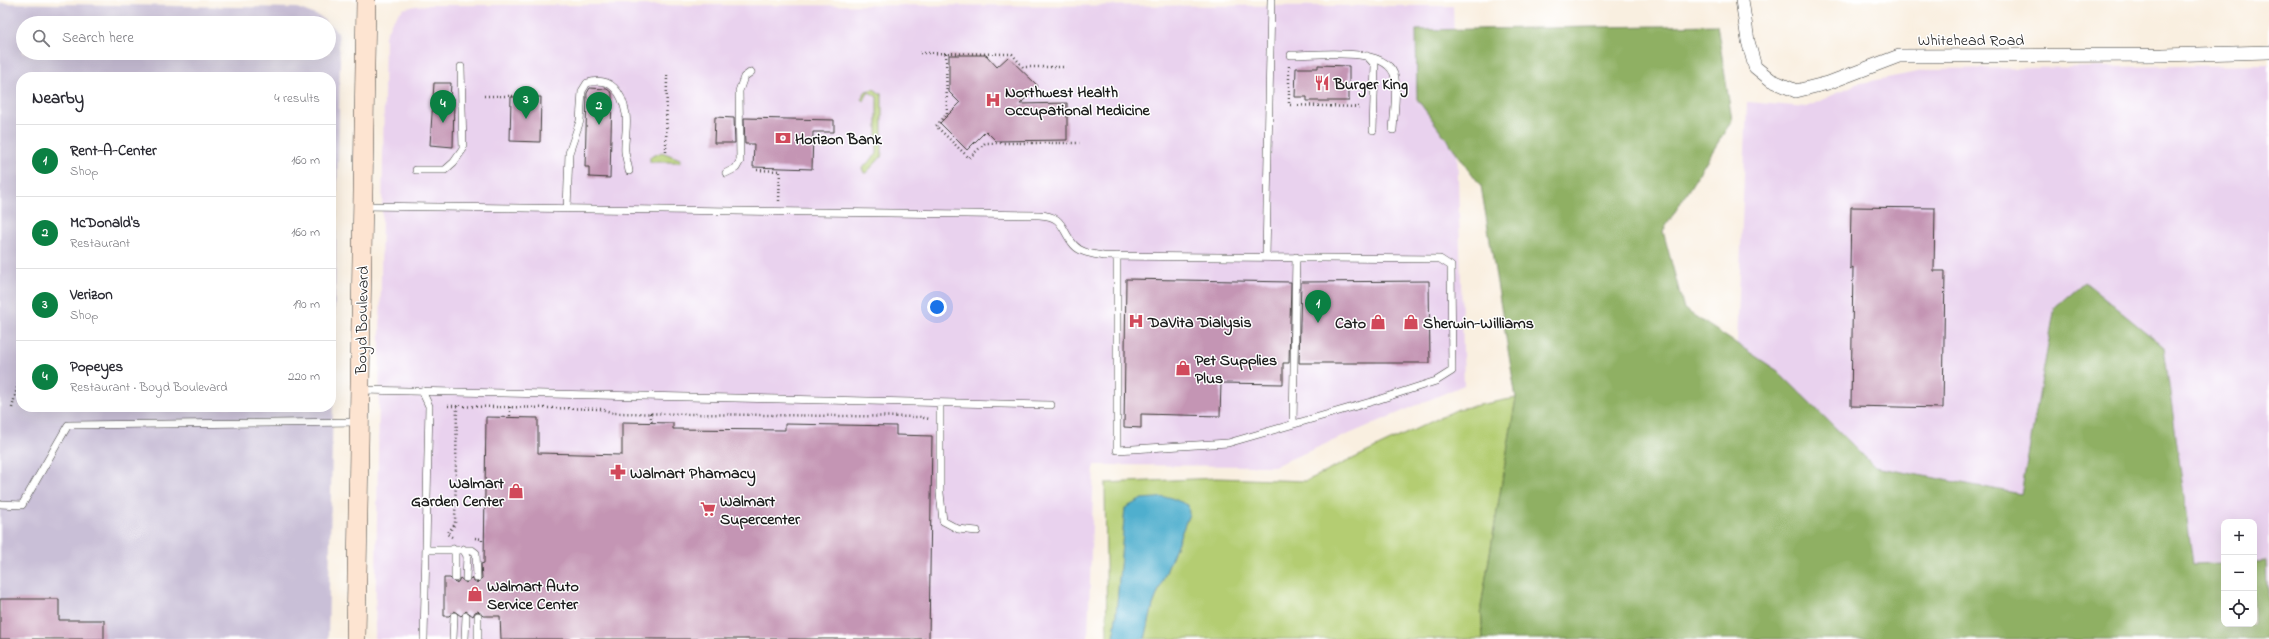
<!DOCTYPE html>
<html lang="en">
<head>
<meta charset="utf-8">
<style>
  :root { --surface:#fff; --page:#f2f2f3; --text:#2b2b33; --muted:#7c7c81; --line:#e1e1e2; --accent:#0b8043 }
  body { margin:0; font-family:"Indie Flower",sans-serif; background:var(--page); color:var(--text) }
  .controls { position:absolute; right:12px; bottom:12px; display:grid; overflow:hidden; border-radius:8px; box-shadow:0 4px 16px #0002 }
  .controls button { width:36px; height:36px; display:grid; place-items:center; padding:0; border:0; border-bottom:1px solid var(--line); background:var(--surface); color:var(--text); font:20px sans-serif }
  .you { position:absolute; left:937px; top:307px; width:14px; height:14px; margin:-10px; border:3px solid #fff; border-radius:50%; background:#1a73e8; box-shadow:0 0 0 6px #1a73e833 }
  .badge { display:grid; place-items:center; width:26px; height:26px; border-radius:50%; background:var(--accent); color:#fff; font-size:13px; font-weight:700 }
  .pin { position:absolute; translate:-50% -33px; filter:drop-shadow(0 1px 2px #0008) }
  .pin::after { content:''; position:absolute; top:21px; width:14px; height:12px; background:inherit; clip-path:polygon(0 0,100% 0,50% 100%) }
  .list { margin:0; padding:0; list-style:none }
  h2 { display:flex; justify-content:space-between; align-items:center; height:52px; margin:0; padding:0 16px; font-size:17px }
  h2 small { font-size:13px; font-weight:400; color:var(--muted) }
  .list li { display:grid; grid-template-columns:26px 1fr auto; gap:12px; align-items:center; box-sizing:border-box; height:72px; padding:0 16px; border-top:1px solid var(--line) }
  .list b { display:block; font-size:15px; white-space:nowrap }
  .list p { margin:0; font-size:13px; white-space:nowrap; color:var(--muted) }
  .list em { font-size:13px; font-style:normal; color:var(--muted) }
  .icon { flex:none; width:22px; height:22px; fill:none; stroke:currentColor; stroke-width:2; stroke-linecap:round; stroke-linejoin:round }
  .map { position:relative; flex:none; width:2269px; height:639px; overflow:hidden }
  .search { position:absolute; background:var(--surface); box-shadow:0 4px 16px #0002; left:16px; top:16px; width:320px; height:44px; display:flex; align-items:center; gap:10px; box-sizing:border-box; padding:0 14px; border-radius:22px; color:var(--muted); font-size:15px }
  .panel { position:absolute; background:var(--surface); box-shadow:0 4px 16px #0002; left:16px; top:72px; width:320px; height:340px; border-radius:16px }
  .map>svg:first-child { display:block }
</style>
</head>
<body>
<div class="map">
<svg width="2269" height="639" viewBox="0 0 2269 639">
  <rect width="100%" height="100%" fill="#fff"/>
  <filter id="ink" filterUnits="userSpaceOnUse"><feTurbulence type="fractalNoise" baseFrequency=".025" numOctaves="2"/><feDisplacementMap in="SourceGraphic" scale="8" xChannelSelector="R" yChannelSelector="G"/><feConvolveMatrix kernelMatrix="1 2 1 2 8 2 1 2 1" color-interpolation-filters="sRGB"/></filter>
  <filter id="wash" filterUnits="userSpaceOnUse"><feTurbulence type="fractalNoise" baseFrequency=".012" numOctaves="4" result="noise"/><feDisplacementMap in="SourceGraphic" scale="16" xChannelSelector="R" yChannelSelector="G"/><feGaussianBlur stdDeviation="0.9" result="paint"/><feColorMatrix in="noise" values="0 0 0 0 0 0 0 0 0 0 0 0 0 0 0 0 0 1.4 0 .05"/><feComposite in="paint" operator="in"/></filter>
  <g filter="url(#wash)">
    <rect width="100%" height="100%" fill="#f9efe0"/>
    <path fill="#e9d2ee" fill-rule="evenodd" d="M429,5L1453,6L1464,385L1274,466L1094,465L1088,639H375L385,36L392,21L403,9L415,6Z
      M2269,65V639L1730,511L1747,102L1807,107L1856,84L1933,69ZM2224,522H2254V624H2224Z"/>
    <path fill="#c9bfd7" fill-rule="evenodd" d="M0,3L297,8L321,17L327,23H23V53H329V24L338,33L340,60L328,639H0ZM21,77H331V407H21Z"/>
    <path fill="#b4cd72" stroke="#687447" d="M874,89L882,95V156L866,173H864L862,168L877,154V97L869,92L863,101L861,99L866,91Z
      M662,152L680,159L681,162H650V157Z
      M1516,398L1481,607L1483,639H1145L1153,605L1189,514L1125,508L1114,639H1107L1105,483L1216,478L1306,481L1458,409Z"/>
    <path fill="#8fb064" stroke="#566640" d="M1717,25L1732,120L1663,231L1684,309L1778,371L1875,467L2021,494L2055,307L2084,282L2164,347L2193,564L2224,563V624H2254V562L2266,561L2269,639H1483L1481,607L1516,398L1481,186L1417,99L1416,30Z"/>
    <path fill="#4fafce" stroke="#366675" d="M1169,497L1188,505L1189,514L1153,605L1145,639H1114L1125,508L1142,499Z"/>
    <g id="blocks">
      <path fill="#c495b4" d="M949,55H986L997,67L1008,57L1038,86L1020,104L1067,103V140L996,141L986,131L967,150L940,123L960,103L949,92Z
        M1318,65L1349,66V101H1307V97H1295L1296,68H1318Z
        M434,83H451L450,99H454L453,147L430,145Z
        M590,88L607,89L612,93L610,178L589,177V167H585L587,93Z
        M511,97H541L540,142L510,141Z
        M715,117L734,118L735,143H714Z
        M744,118L834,120V132H813L812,169L753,167L754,144H745Z
        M1851,207L1935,208L1934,271H1945L1943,408L1851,406L1853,267L1850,269Z
        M1126,279L1291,282L1289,363H1283V384L1221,383L1220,416L1141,414V428L1124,427Z
        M1429,281L1430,363H1299L1301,282Z
        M486,417L538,418V453L622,455V422L673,423V429L785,430V424L896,426V435L932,436L929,639H501L500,616H483L478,611L475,612L473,616L466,611L461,616L454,611L449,616H444V578H450L455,583L458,582L460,578L466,583L471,578L477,583L482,578L481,564L484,563Z
        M0,599H59V620H104V639H0Z"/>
    </g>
  </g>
  <g filter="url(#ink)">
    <use href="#blocks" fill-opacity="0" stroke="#3d3c39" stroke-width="1"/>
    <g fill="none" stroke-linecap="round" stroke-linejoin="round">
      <defs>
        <path id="lane" d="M1291,55C1316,55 1390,45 1395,78C1397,94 1394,114 1393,130
          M1367,56L1375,65L1373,130
          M416,170H445L454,162L463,149L461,67
          M726,173L736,168L740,161L739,91L744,77L751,72
          M363,206L1039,215C1065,216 1060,229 1074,245C1081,253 1093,254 1103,256L1440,259L1451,266L1452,371L1436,381L1374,401L1228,443L1117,450V256
          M567,209L569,153L580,121L582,91L587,83C611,76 622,92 626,114C628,127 624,140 625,152C626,159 628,165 629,171
          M1266,257L1271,0
          M361,390L1051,405
          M422,391L429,406L424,639
          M940,403V493L943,521L958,529L977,531
          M1293,424L1296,257
          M0,504L22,505L68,425L359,422
          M453,549L455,552V578
          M463,549L467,556L466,578
          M426,550H472L476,553L477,578
          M453,639L454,616
          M465,639L466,616
          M478,639V616"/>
        <path id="street" d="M1742,0L1748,41L1755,67L1771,80L1796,91L1828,83L1899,56L2163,55L2269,52"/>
        <path id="secondary" d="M356,639L366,0"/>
      </defs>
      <use href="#lane" stroke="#3d3c39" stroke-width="8"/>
      <use href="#street" stroke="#3d3c39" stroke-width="14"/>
      <use href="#secondary" stroke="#3d3c39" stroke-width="20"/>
      <path stroke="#3d3c39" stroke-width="2.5" stroke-dasharray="1 3" stroke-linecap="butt" d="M920,53L1012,54L1023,67H1066
        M946,53L947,114L936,126L969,158L985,143H1080
        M1289,66V105L1360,107
        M484,96H530
        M666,152L667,75
        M757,170L780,171L779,201
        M448,406L601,409L614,413L920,417L929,419
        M107,407H142
        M510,407V417
        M12,408L21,372
        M650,413L652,423
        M452,537L447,534L455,524L457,406
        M475,538L482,539V544"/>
      <use href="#lane" stroke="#fff" stroke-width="7"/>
      <use href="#street" stroke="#fff" stroke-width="13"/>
      <use href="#secondary" stroke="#fde4d1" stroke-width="19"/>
    </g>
  </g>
  <defs>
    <symbol id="restaurant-bare" viewBox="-9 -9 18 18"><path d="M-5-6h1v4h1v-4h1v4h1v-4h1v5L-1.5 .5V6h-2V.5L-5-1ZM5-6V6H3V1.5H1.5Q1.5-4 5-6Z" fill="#d1495b" stroke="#fff" stroke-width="2.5" paint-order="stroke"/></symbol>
    <symbol id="hospital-bare" viewBox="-9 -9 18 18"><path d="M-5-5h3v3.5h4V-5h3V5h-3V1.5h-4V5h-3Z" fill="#d1495b" stroke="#fff" stroke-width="2.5" paint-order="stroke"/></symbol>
    <symbol id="bank-bare" viewBox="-9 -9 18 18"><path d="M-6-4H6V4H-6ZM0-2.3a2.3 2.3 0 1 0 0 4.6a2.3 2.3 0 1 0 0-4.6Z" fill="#d1495b" stroke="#fff" stroke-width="2.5" paint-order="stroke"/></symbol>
    <symbol id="shop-bare" viewBox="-9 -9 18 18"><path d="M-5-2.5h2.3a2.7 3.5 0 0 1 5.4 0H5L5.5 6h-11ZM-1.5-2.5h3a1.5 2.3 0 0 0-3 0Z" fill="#d1495b" stroke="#fff" stroke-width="2.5" paint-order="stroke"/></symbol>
    <symbol id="pharmacy-bare" viewBox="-9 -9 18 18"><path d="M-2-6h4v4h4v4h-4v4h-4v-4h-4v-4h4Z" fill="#d1495b" stroke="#fff" stroke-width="2.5" paint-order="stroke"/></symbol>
    <symbol id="supermarket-bare" viewBox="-9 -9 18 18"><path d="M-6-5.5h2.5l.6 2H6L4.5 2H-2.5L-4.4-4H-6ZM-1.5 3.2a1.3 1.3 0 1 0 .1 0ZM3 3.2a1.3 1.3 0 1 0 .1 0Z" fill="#d1495b" stroke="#fff" stroke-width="2.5" paint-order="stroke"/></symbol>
  </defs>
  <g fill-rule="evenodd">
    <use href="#restaurant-bare" x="1311" y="72" width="22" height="22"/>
    <use href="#hospital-bare" x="982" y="89" width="22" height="22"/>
    <use href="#bank-bare" x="772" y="127" width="22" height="22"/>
    <use href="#hospital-bare" x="1125" y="310" width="22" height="22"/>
    <use href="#shop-bare" x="1367" y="311" width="22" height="22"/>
    <use href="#shop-bare" x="1400" y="311" width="22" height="22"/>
    <use href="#shop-bare" x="1172" y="357" width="22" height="22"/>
    <use href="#pharmacy-bare" x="607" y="461" width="22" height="22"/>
    <use href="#shop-bare" x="505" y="480" width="22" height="22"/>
    <use href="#supermarket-bare" x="697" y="498" width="22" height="22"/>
    <use href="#shop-bare" x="464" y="583" width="22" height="22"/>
  </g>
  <g text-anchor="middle" stroke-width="3" stroke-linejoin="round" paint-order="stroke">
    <g font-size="16" fill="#1c1c1c" stroke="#fff">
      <text x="1971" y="45">Whitehead Road</text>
      <text transform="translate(361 320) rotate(-89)" y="6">Boyd Boulevard</text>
    </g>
    <g font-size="16" font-weight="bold" fill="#1c1c1c" stroke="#fff" text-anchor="start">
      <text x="1334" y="89">Burger King</text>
      <text x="1005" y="97">Northwest Health<tspan x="1005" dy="18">Occupational Medicine</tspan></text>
      <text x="795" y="144">Horizon Bank</text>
      <text x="1148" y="327">DaVita Dialysis</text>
      <text x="1366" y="328" text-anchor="end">Cato</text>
      <text x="1423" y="328">Sherwin-Williams</text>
      <text x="1195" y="365">Pet Supplies<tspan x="1195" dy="18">Plus</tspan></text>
      <text x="630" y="478">Walmart Pharmacy</text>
      <text x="504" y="488" text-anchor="end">Walmart<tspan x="504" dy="18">Garden Center</tspan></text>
      <text x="720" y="506">Walmart<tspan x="720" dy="18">Supercenter</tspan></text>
      <text x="487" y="591">Walmart Auto<tspan x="487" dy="18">Service Center</tspan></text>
    </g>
  </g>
</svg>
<div class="controls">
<button>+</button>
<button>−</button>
<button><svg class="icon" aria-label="locate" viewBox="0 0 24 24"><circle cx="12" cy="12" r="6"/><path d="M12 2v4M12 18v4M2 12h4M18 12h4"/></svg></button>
</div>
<div class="you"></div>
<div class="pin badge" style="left:1318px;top:323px">1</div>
<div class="pin badge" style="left:599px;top:125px">2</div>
<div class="pin badge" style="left:526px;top:119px">3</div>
<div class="pin badge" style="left:443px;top:123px">4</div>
<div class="search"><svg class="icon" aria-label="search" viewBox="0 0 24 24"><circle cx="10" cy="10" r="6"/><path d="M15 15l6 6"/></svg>Search here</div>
<section class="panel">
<h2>Nearby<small>4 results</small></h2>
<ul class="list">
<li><span class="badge">1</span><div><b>Rent-A-Center</b><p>Shop</p></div><em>160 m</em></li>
<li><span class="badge">2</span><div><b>McDonald's</b><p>Restaurant</p></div><em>160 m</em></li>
<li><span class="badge">3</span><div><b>Verizon</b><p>Shop</p></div><em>190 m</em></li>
<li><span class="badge">4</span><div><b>Popeyes</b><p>Restaurant · Boyd Boulevard</p></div><em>220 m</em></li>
</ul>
</section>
</div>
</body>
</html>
